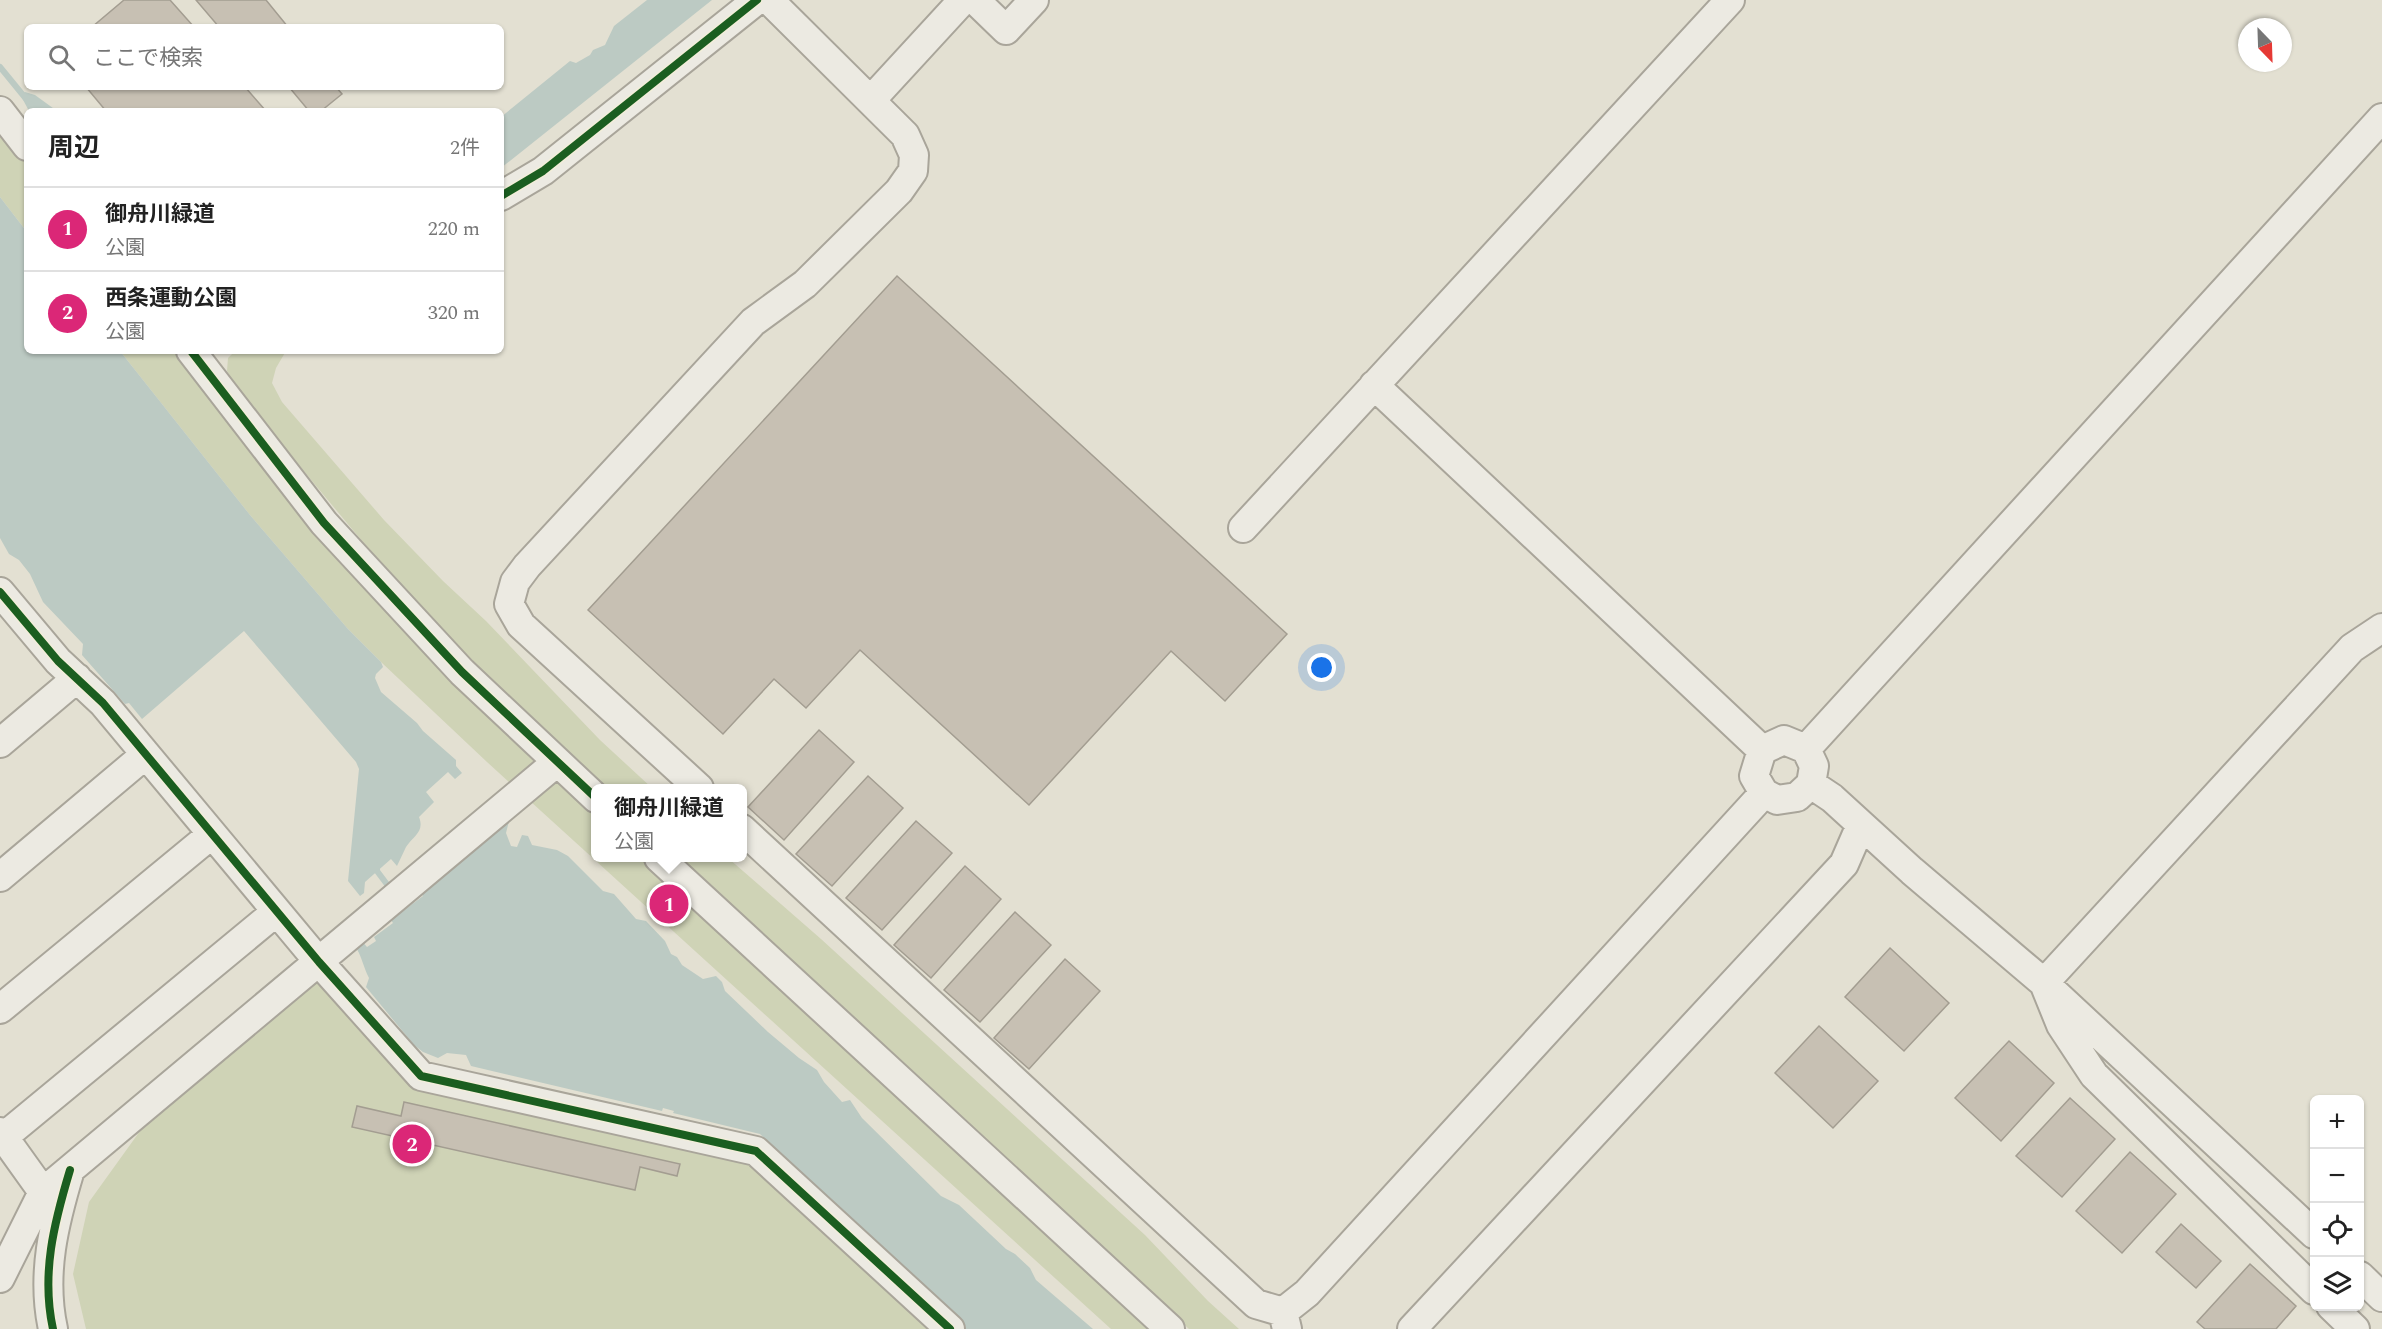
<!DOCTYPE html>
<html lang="ja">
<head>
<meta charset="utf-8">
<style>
  :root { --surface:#fff; --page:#f2f2f2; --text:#222; --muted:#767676; --line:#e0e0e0; --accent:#db2777 }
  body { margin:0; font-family:Spectral,"Noto Sans JP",serif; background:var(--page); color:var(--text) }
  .controls { position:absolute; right:18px; bottom:18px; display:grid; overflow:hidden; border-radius:9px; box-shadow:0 2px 4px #0004 }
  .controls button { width:54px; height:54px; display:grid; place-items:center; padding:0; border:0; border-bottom:2px solid var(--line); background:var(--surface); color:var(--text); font:30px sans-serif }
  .compass { position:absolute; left:2238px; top:18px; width:54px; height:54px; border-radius:50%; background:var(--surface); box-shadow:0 2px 4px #0004; rotate:157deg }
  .you { position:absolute; left:1322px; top:668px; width:21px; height:21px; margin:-15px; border:4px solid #fff; border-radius:50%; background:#1a73e8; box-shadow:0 0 0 9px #1a73e833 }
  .badge { display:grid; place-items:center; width:39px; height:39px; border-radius:50%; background:var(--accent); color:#fff; font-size:20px; font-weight:700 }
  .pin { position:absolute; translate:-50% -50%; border:3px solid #fff; box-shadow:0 2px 6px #0006 }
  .popup { position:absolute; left:591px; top:784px; width:156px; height:78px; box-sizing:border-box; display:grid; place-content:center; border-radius:9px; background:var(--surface); filter:drop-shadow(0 2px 4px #0005); font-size:20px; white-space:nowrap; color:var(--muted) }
  .popup b { font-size:22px; color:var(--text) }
  .popup::after { content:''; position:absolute; left:50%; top:100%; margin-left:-12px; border:12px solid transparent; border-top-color:var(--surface) }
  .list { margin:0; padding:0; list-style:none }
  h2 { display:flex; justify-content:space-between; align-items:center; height:78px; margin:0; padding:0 24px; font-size:26px }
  h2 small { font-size:20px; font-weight:400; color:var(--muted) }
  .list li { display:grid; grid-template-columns:39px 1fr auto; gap:18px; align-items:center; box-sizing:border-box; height:84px; padding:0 24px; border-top:2px solid var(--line) }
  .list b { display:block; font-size:22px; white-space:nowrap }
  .list p { margin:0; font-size:20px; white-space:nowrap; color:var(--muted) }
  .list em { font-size:20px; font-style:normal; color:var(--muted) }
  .icon { flex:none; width:33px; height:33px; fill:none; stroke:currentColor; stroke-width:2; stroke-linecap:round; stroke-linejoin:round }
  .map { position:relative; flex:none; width:2382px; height:1329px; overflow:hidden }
  .search { position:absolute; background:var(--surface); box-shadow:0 2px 4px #0004; left:24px; top:24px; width:480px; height:66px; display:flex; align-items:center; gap:15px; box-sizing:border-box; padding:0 21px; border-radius:9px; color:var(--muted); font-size:22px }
  .panel { position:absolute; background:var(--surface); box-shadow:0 2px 4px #0004; left:24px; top:108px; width:480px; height:246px; border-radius:9px }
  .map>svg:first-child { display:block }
</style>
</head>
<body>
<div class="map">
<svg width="2382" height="1329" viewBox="0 0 2382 1329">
  <rect width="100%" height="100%" fill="#e3e0d2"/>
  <path fill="#cfd3b6" d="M0,131L27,164V232L0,197Z
    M120,351H176L299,505L554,774L595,812L596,858H644L1156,1329H1111L487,762L381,662L348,629L250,515Z
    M235,351H286L276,368L272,383L282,402L384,520L443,581L486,621L600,740L652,788H603L505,694L449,636L362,541L237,391L227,371L228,358Z
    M676,858H728L821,939L1145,1235L1208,1301L1239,1329H1189L920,1078Z
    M323,977L417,1083L753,1157L941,1329H86L73,1274L89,1202L140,1131Z"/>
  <path fill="#bccac3" d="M647,0H712L501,168V117L570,61L576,63L590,55L593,50L605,45L614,26Z
    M25,92L35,95L57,111H29L21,96Z
    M0,197L27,232V351H120L250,515L348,629L381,662L383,667L376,674L375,678L381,692L417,723L423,731L456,760V766L462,773L455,779L448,772L426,792L434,802L419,817C425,832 413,836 406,847C403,853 400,860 397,866L391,859L365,882L364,893L360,896L348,881L359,769L356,762L244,631L142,719L129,703L125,704L82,655L83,644L43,602L30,574L19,560L9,554L0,538Z
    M505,816L509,821L506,833L511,846L517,847L522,835L528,836L532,845L557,850L568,856L603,891L614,894L636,919L646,921L665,941L671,954L677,957L682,965L703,979L716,976L722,982L725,991L768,1032L799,1058L817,1070L824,1082L842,1102L850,1100L862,1118L941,1196L959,1205L1006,1249L1015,1254L1030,1268L1036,1280L1093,1329H964L859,1233L760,1134L673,1113L674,1111L663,1108L662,1111L471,1066L466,1055L447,1053L438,1058L423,1052L414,1045L366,987L369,978C363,967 362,955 354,945L361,940L367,947L376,941L374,937L393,923L391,920L423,896L420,889Z"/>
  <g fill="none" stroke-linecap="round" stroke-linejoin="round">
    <path stroke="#bccac3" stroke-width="6" d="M0,67L36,111
      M377,865V871L392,891"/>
  </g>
  <path fill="#c7c0b3" stroke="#a39d91" stroke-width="1.5" d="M124,0H170L194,27H92Z
    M196,0H266L288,27H219Z
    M86,87H245L266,111H106Z
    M289,87H336L342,94L321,111H309Z
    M897,276L1287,634L1225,701L1171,651L1029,805L860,650L806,708L774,679L723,734L588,610Z
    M819,730L854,762L784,840L748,807Z
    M868,776L903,808L832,886L796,854Z
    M916,821L952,853L882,930L846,898Z
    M965,866L1001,899L931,978L894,945Z
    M1015,912L1051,945L980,1022L944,990Z
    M1890,948L1949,1003L1904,1051L1845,997Z
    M1065,959L1100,991L1029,1069L994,1038Z
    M1819,1026L1878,1081L1833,1128L1775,1073Z
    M2009,1041L2054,1083L2001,1141L1955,1098Z
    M2070,1098L2115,1139L2062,1197L2016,1156Z
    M404,1102L680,1164L677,1176L640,1167L635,1190L352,1127L357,1106L401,1116Z
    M2130,1152L2176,1194L2122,1253L2076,1211Z
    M2181,1224L2221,1261L2196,1288L2156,1252Z
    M2250,1264L2296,1306L2276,1329H2205L2197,1322Z"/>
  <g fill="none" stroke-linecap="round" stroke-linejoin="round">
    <defs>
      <path id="minor" d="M975,0L1006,30L1034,0
        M871,100L963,0
        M0,111L27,146
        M501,196L543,171L757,0
        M191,351L324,523L462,672L596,798
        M1374,385L1762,750L1784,740L1806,749L1814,766L1811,784L1832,798L1912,871L2044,983L2314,1234
        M1243,528L1730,0
        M0,592L58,661L103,703L319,962L421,1076L756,1151L950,1329
        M0,743L77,678
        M1806,749L2382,118
        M1762,750L1754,776L1764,793L1777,800L1797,797L1811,784
        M699,788L521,625L509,604L515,582L527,566L753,322L805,284L899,191L913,171L914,155L905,135L769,0
        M742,829L1256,1304L1283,1312L1287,1329
        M659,858L1170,1329
        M0,877L145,755
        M0,1009L212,834
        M0,1132L43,1192
        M0,1140L276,912
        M2360,1276L2382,1297
        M0,1278L43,1192L557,762
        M2314,1290L2094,1075L2061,1025L2044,983L2352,648L2382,628
        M2331,1306L2355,1329
        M1283,1312L1307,1293L1764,793
        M53,1329C41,1274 54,1223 70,1170
        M1412,1329L1844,864L1861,825"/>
    </defs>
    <use href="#minor" stroke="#a9a59a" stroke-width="32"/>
    <use href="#minor" stroke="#eceae2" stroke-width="28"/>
    <defs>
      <path id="cycleway" d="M501,196L543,171L757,0
        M191,351L324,523L462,672L596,798
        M0,592L58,661L103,703L319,962L421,1076L756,1151L950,1329
        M53,1329C41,1274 54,1223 70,1170"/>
    </defs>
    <use href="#cycleway" stroke="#f3eeda" stroke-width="11"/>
    <use href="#cycleway" stroke="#1b5e20" stroke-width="8"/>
  </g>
</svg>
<div class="controls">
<button>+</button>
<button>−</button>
<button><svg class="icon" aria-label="locate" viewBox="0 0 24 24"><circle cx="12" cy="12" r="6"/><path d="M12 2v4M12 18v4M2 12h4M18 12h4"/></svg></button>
<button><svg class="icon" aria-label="layers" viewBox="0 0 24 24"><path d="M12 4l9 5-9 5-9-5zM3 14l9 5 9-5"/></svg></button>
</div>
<svg class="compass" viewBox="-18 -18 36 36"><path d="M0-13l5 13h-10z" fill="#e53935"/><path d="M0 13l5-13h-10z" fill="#767676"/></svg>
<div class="you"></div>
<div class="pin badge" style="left:669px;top:904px">1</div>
<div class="popup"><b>御舟川緑道</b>公園</div>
<div class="pin badge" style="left:412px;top:1144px">2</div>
<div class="search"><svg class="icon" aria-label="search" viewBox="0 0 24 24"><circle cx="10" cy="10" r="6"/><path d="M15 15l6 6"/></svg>ここで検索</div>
<section class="panel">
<h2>周辺<small>2件</small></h2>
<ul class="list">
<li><span class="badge">1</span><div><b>御舟川緑道</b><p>公園</p></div><em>220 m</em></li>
<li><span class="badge">2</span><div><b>西条運動公園</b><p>公園</p></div><em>320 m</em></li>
</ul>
</section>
</div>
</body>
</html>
